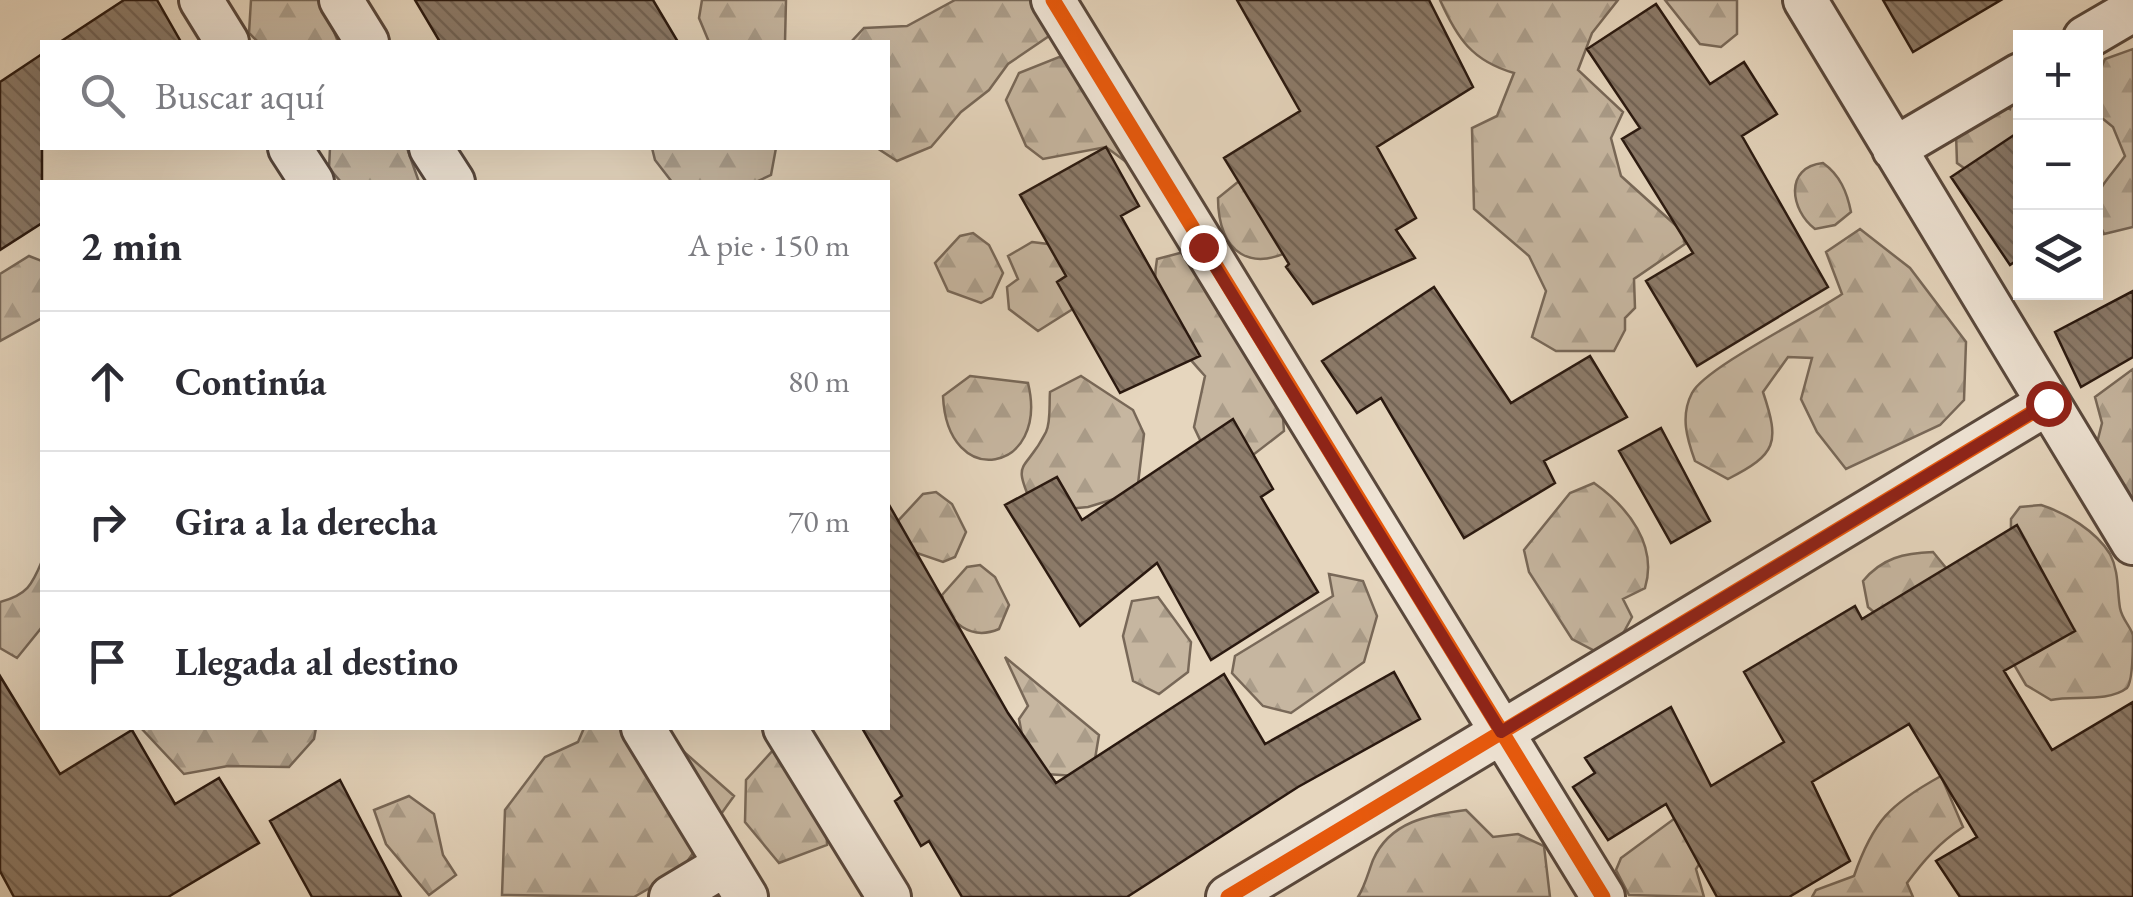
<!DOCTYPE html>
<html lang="es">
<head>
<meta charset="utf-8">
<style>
  :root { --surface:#fff; --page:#f2f2f3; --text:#2b2b33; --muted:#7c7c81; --line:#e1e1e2 }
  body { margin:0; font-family:"EB Garamond",serif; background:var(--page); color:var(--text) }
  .controls { position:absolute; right:30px; top:30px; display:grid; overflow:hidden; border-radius:0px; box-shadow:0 10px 40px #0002 }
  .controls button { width:90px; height:90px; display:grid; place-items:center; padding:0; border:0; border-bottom:2px solid var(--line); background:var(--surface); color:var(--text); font:50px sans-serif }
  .stop { position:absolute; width:30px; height:30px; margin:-22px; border:8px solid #8f2418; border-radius:50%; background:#fff }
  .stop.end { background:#8f2418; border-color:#fff; box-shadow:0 2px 10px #0008 }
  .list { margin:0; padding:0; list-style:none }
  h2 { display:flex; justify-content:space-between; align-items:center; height:130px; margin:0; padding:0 40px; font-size:42px }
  h2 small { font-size:32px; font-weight:400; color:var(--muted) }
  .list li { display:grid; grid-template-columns:65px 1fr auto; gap:30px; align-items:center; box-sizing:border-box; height:140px; padding:0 40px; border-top:2px solid var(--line) }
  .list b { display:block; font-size:38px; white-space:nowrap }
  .list em { font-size:32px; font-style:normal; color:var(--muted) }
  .icon { flex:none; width:55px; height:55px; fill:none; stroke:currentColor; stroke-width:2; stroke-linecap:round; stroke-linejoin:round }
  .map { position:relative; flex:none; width:2133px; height:897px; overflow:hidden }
  .search { position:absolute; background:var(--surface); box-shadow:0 10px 40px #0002; left:40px; top:40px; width:850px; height:110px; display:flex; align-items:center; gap:25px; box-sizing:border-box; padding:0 35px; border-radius:0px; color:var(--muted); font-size:38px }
  .panel { position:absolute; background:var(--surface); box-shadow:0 10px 40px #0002; left:40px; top:180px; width:850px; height:550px; border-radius:0px }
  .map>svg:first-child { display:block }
</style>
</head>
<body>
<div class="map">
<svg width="2133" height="897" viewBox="0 0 2133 897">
  <defs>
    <pattern id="forest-firs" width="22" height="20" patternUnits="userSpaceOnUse" patternTransform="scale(2.5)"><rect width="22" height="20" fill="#c6b6a0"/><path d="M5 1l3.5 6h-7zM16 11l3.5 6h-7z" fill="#aa9c89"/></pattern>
    <pattern id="building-back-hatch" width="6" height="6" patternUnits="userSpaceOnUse" patternTransform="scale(2.5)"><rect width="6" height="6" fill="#8c7b6a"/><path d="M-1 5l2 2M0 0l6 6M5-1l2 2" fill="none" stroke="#736456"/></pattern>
  </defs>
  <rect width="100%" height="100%" fill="#e6d6be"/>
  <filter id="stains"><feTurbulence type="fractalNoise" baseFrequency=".002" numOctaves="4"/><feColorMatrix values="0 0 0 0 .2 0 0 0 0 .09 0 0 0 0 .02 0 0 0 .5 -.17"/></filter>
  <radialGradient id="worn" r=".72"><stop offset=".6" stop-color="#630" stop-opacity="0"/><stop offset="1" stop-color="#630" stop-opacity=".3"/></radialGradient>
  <path fill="url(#forest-firs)" stroke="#786858" stroke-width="2.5" d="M251,0H322L338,42H258L249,33Z
    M702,0H786L785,42H709L699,18Z
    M955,0H1039L1052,34L1008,64L989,90L961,112L931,147L897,161L877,148H888V42H851L864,28L907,26Z
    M1440,0H1618L1592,33L1578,70L1623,112L1611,138L1621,176L1682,231L1685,244L1634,279L1635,308L1625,318V330L1614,351H1556L1532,337L1546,291L1529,256L1474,209L1472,128L1497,116L1514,73C1472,61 1457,38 1440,0Z
    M1665,0H1737V34L1721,47L1700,44Z
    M2133,49V227L2104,234C2085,195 2103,187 2125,156L2113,127L2102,118L2097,77L2105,59Z
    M1059,57L1114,74L1133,167L1106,147L1043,159L1026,146L1006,100L1019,73Z
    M2020,89C2020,149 2029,149 1971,173L1957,163L1956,133L1998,105L2010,109L2013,93Z
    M330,148H407L419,182H341L329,168Z
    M652,148H776L771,175L756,182H672L655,160Z
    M1823,163C1840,175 1847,192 1851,212L1835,225L1815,229C1790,210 1784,167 1823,163Z
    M1244,177L1300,245C1252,276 1218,253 1218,198Z
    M1860,229L1910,268L1966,342L1964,400L1940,425L1846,469L1817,432L1801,399L1812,358L1788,357L1763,392C1780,443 1777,454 1728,479L1695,461C1687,439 1680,416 1692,393C1706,367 1812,315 1842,294L1826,252Z
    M973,233L989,245L1003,273L992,297L981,303L948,291L935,263L960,236Z
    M1032,242L1056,245L1076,307L1038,331L1009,309L1007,287L1018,279L1008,256Z
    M1203,247L1282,405L1284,431L1253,455L1214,470L1194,427L1205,376C1172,340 1148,310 1157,259Z
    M29,256L42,261V318L0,341V274Z
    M2133,369V512L2095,451L2102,423L2095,397Z
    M970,376L1028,383C1050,473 947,492 943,396Z
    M1081,376L1133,410L1144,434L1137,492L1088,507L1035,512C1010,456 1024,476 1046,432C1051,422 1049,404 1050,392Z
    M1594,483C1628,507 1658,545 1645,588L1623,599L1632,617L1620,639L1595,651L1572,639L1529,572L1524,550L1570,493Z
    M936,492L952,504L966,532L955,557L943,562L911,551L897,522L923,494Z
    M2041,505C2066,513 2096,531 2110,554C2119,571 2117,590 2120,608C2122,619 2130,626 2133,635C2133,646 2133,681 2127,688C2107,703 2074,695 2051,700L2026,685L2010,658L2011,519L2020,507Z
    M1933,552L1947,569L1884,621L1868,607L1863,581C1882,558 1904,553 1933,552Z
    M42,561V627L17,658L0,648V602C27,595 32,585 42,561Z
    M980,565L995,577L1009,605L999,629C971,641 948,623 942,595L967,567Z
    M1329,574L1363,581L1377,616L1364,662L1291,713L1263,706L1232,673L1235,656L1333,596Z
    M1158,597L1191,642L1188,672L1159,694L1133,681L1123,636L1132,601Z
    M1005,657L1099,735L1092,777L1045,774L1024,745L1019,719L1028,706Z
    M141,728H316L314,739L289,767L228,766L184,774Z
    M584,728H657L734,796L681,870L634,897L502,895L505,810L545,757L578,742Z
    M775,748L826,811L827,845L779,863L745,822L746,780Z
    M1941,776L1963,827C1939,843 1924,860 1907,883L1913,897H1812L1816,890L1854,876C1873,821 1890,804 1941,776Z
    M409,796L434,814L443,855L456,875L429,895L386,844L374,810Z
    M1466,810L1493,837L1518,834L1544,846L1550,897H1358C1365,886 1368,873 1373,860C1390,821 1429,815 1466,810Z
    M1686,810L1708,851L1696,869L1704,897L1629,895L1616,870L1621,858Z"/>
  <path fill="url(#building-back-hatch)" stroke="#2a1910" stroke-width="2.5" d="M124,0H157L181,42H60Z
    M415,0H653L678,42H440Z
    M1237,0H1429L1473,87L1377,147L1416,218L1396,230L1415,258L1313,304L1286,267L1289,264L1224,158L1300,111Z
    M1883,0H2001L1913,52Z
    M1656,4L1710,84L1744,62L1777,114L1742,136L1828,287L1697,366L1646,281L1693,253L1622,139L1640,128L1587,49Z
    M42,54V223L0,250V82Z
    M2020,131V258L2010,265L1951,177Z
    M1106,147L1139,206L1121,216L1200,356L1120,393L1057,282L1066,276L1020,195Z
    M1434,287L1511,403L1590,356L1627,417L1544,461L1555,483L1464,538L1381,398L1357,413L1322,361Z
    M2133,291V357L2081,387L2055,332Z
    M1233,419L1273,489L1261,497L1318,592L1211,660L1157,563L1080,626L1005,505L1057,477L1082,520Z
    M1661,428L1710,521L1671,543L1619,451Z
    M888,503L1008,713L1056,783L1224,674L1265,744L1394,672L1420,719L1298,787L1127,897H962L929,841L921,846L895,801L902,796L862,728H888Z
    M2017,525L2075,631L2004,671L2052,750L2133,702V897H1960L1936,861L1977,837L1909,724L1812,782L1850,861L1789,897H1717L1666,804L1608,840L1573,787L1595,773L1585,758L1671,707L1711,786L1784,742L1744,672L1855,606L1862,619Z
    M0,676L60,774L132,730L175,804L219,778L259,843L168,897H14L0,871Z
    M340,780L401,897H312L270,821Z"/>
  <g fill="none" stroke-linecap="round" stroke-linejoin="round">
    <defs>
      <path id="minor" d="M201,0L227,42
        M341,0L367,42
        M1053,0L1603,897
        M1805,0L2133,543
        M2085,38L2133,10
        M290,148L312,182
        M431,148L453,182
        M1894,149L2020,75
        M643,728L746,897
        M785,728L889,897
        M671,897L726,864
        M1228,897L2048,403"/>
    </defs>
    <use href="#minor" stroke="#59483c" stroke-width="48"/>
    <use href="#minor" stroke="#efe4d5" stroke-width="42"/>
    <defs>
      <path id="cycleway" d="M1053,0L1603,897
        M1228,897L2048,403"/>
    </defs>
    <use href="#cycleway" stroke="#efe4d5" stroke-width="21"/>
    <use href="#cycleway" stroke="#e8590c" stroke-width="15"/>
  </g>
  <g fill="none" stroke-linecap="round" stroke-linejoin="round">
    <path stroke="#8f2418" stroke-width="12" d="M1203,247L1501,732L2048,403"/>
  </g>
  <rect width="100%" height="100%" filter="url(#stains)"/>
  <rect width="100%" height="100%" fill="url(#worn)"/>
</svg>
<div class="controls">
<button>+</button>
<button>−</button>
<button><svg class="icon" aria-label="layers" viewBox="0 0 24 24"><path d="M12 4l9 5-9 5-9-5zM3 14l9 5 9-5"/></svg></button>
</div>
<div class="stop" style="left:2048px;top:403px"></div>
<div class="stop end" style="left:1203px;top:247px"></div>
<div class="search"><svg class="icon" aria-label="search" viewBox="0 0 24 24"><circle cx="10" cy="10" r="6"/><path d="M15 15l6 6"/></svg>Buscar aquí</div>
<section class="panel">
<h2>2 min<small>A pie · 150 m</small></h2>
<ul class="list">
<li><svg class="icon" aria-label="ahead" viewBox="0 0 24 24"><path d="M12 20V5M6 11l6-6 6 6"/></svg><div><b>Continúa</b></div><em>80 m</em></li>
<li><svg class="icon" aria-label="right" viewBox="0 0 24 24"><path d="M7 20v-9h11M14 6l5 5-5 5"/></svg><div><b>Gira a la derecha</b></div><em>70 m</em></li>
<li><svg class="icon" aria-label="arrive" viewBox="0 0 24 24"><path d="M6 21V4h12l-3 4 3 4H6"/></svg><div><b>Llegada al destino</b></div></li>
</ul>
</section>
</div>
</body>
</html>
